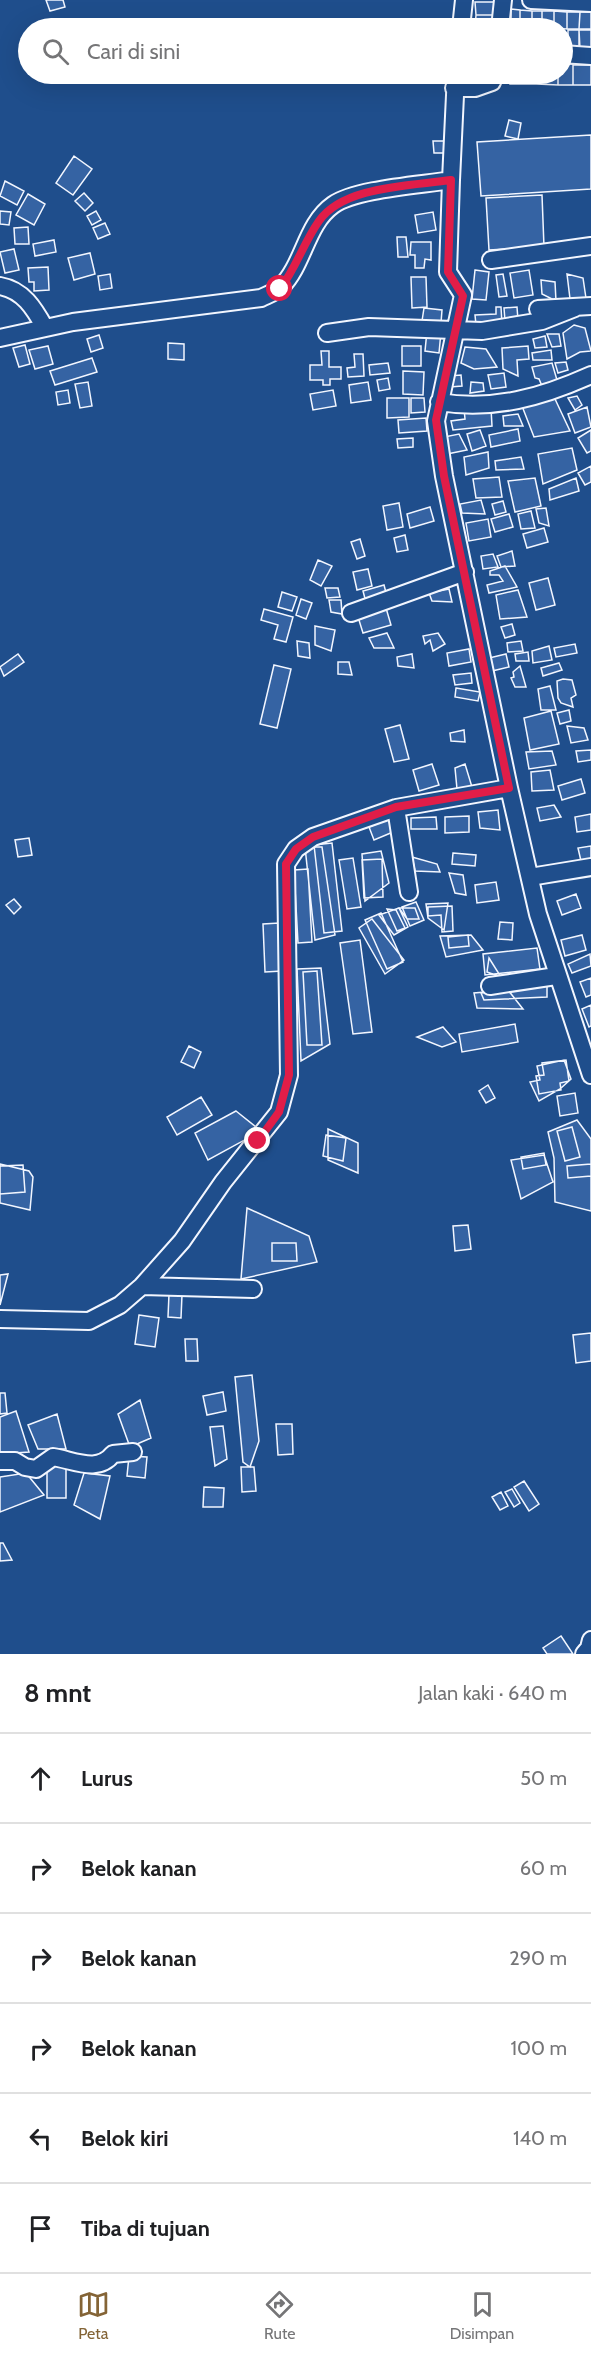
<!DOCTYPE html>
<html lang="id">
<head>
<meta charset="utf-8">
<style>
  :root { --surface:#fff; --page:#f2f2f2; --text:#202124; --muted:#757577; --line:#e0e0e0; --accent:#846436 }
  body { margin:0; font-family:Cabin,sans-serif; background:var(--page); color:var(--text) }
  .stop { position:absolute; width:18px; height:18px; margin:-14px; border:4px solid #e11d48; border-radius:50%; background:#fff }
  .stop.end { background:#e11d48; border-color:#fff; box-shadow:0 2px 6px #0008 }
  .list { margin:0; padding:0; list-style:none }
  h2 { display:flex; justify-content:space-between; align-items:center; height:78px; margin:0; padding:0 24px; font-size:26px }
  h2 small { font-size:20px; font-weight:400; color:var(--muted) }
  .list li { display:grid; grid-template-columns:39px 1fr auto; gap:18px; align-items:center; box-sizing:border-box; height:90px; padding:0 24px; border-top:2px solid var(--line) }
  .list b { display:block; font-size:22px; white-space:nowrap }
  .list em { font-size:20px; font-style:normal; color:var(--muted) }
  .icon { flex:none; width:33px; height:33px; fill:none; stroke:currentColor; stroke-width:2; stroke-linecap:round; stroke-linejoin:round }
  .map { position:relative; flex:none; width:591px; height:1654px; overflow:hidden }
  .search { position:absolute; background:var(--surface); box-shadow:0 6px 24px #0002; left:18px; right:18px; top:18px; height:66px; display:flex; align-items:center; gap:15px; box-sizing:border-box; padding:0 21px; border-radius:33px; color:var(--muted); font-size:22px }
  .sheet { height:618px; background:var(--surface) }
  nav { display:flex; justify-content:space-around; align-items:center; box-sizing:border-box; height:84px; border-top:2px solid var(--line); background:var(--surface); font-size:16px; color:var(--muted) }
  nav a { display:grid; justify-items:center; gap:3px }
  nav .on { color:var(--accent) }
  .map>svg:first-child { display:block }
</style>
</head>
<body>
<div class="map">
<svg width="591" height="1654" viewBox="0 0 591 1654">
  <rect width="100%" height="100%" fill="#1f4e8c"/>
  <path fill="#3563a3" stroke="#f2f6ff" stroke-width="1.5" d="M46,0H63L65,7L50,11Z
    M475,2H494V15H476Z
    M511,9L520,10V28H511Z
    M520,10L532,11V28H520Z
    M532,11H542V28H532Z
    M542,11H554V28H542Z
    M554,11L567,12V29L554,28Z
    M567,12H580L579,29H567Z
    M580,12H591V29H579Z
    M476,15H494V28H475Z
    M568,30H579L580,49H568Z
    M579,30H591V50L579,49Z
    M562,64H573V85H558V74H562Z
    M573,65H591V85H573Z
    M510,74H537V84H510Z
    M537,74H558V85L537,84Z
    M509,120L521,123L518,139L505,136Z
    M591,135V189L481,196L477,142Z
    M433,141H444L445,153H434Z
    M74,156L92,169L73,195L56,183Z
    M5,181L24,191L17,205L0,196Z
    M84,193L93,203L85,211L75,201Z
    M28,194L45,204L34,225L16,215Z
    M542,195L544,247L489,250L486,198Z
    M0,211L11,212L9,225L0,224Z
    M96,211L101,220L92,225L87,216Z
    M433,212L436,230L418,233L415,215Z
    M105,223L110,234L98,239L93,228Z
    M28,227L29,244H15L14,228Z
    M397,237H406L408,257H398Z
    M54,240L56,252L35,256L33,244Z
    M411,242H431V260L425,259L424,268H415V255H410Z
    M14,249L19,270L5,273L0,252Z
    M90,253L95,274L74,280L68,258Z
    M48,267L49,290L34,291V282H29L28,268Z
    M475,270L489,272L486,300L472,299Z
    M529,270L533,295L514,298L510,273Z
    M110,274L112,288L100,290L98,276Z
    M503,274L507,296L499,297L496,275Z
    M567,274L583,278L587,305L571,307Z
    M411,277H426L427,307L412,308Z
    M541,280L555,282L556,301L542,294Z
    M496,307H501L502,324L476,325L475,315L496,314Z
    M517,307L518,320L505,321L504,308Z
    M424,308L442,310L441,323L422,321Z
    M574,325L585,328L591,351L580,352L567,359L563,333Z
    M427,331L441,332L439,353L425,351Z
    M547,334H559L561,346L552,347Z
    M99,335L103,348L91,352L87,339Z
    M545,336L547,347L535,348L533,339Z
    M168,343L184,344V360L168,359Z
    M25,345L30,364L19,367L13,348Z
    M48,346L53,364L35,369L29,350Z
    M402,346H421V366H402Z
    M528,346L529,359L517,360L518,376L503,369L502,348Z
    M465,347L486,349L497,367L474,369L461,363Z
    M551,350L552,360H533L532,353Z
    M321,351H329V367H341V379H330V385H323V380H310V365H322Z
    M354,354H363L364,376L348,377L347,368L355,367Z
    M92,358L97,372L55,385L50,371Z
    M566,362L568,370L558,373L555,363Z
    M388,363L390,373L370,375L369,365Z
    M552,363L557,380L542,386L539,379L535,378L532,367Z
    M403,371L424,372L423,395L403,394Z
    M504,373L506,387L491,389L488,375Z
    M461,375L462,386L450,387L449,376Z
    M388,378L390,389L379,391L377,380Z
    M88,382L92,406L80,408L75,384Z
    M368,382L371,400L351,403L349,385Z
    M471,382L483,383L484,391L470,393Z
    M68,390L70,403L58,405L56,392Z
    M333,390L336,406L313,410L310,394Z
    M577,396L582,405L575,410L568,398Z
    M387,398H409V417L387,418Z
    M411,398H424L425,412L411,413Z
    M555,399L570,431L534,437L522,406Z
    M587,407L591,427L575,433L568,414Z
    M464,408H491L492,426L453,430L451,421L465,419Z
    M518,414L523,426H504L503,416Z
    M426,418L427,431L399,433L398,420Z
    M518,429L520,441L491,447L489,435Z
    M480,430L486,446L472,451L467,434Z
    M591,430V451L587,453L578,438Z
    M459,434L467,450L437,456L434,439Z
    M413,438V447L398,448L397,439Z
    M572,448L577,470L543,484L538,454Z
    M488,452L489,468L466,475L464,457Z
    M521,457L524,469L496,470L495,461Z
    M591,466V482L585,485L578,473Z
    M499,477L502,497L476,498L473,479Z
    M535,478L541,506L515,512L508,481Z
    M576,478L579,491L550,500L549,489Z
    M481,500L485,514L462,513L460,504Z
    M503,501L506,512L495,515L492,504Z
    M399,503L403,527L387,530L383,506Z
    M430,507L434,521L410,528L407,514Z
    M546,508L549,526L539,523L536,509Z
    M531,511L535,528L521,529L518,514Z
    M509,514L513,527L495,532L491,519Z
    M488,519L491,537L469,541L466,523Z
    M544,528L548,542L527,548L523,534Z
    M405,535L408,550L397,552L394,538Z
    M360,539L365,556L357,559L351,542Z
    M512,551L515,566L501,567L497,556Z
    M493,554L498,567L483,569L481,556Z
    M318,560L332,566L321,586L310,580Z
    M505,566L517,587L489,593L487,585L503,581L499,575H490V571Z
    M368,569L372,586L357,590L353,572Z
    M548,578L555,605L536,610L529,583Z
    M384,585L389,604L368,610L363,591Z
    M325,588H338L340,597L327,598Z
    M449,589L452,602L432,601L429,593Z
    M518,590L527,617L500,619L496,595Z
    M282,592L297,597L292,611L278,607Z
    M301,599L312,603L306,619L296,615Z
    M329,600H341L342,614L331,612Z
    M386,608L391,625L363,633L358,617Z
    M264,609L293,617L286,642L274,639L278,625L261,620Z
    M512,624L515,635L505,638L501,627Z
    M315,626L335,630L331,651L315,645Z
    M387,633L394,648H374L369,638Z
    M438,633L445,644L433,651L430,640L425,644L423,636Z
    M297,641L309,643L310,658L298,656Z
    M521,641L523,651L508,652L507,643Z
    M575,644L577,653L556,657L554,648Z
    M549,646L552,660L533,663L532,651Z
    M469,649L471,662L449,666L447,653Z
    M528,652L529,661H516L515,654Z
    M18,654L24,662L4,676L0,667Z
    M412,654L414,668L398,666L397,657Z
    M506,654L509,667L492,671L489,658Z
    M338,662H349L352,675L338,674Z
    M559,663L562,670L543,676L541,668Z
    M274,665L291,669L277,728L260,724Z
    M520,666L526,687H515L511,678L514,677L513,672Z
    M471,673L472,683L455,685L453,675Z
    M563,679L572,680L576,695L571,698L573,707L561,703L558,698L557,681Z
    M550,686L556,710H541L538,689Z
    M456,688L480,692L478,701L455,697Z
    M569,710L571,721L560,724L557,713Z
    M551,711L559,744L530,750L524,718Z
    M400,725L409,759L394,762L385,729Z
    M567,726L584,728L588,740L571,743Z
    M464,730L465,742L451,741L450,733Z
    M591,750V760L578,762L576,751Z
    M552,751L556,765L529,769L526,752Z
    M432,764L439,785L419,791L413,770Z
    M465,764L472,787L457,789L455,768Z
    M550,770L554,790L532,791L531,772Z
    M581,779L585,793L562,800L558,786Z
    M554,805L561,817L540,821L537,808Z
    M498,810L500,830L480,828L478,812Z
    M591,814V830L577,832L575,817Z
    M469,816V832L445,833V817Z
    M436,817L437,829H411V818Z
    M388,819L393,832L374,840L369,827Z
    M29,838L32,855L18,857L15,840Z
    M332,843L342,931L324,933L314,845Z
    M591,846V859L581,861L578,848Z
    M305,847H322L335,935L315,940Z
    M381,851L389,883L365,901L362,854Z
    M453,853L476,855L475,866L452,864Z
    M412,857L437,864L440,872L415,871Z
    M353,858L361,907L347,909L339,860Z
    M382,859L383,897L364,898L362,860Z
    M308,869L312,942L298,943L294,870Z
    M449,873L463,875L466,895L455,893Z
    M496,882L499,900L477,903L475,885Z
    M576,894L581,908L562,915L557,901Z
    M14,899L21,907L14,914L6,905Z
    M416,902L424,920L410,926L402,907Z
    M448,903L444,930L428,918L426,904Z
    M452,906L453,931L442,932L441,915L428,916V907Z
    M399,908H415L419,919H407Z
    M399,908L408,927L394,935L379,915Z
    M387,909L396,910L405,928L397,931Z
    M381,913L403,962L387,969L365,920Z
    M372,919L404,960L385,974L359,928Z
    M500,922L513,923L512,940L498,939Z
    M279,923L282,971L265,972L263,924Z
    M468,935L469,946L449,948L448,937Z
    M471,935L483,950L446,957L440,936Z
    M582,935L586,950L565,956L561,940Z
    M360,940L372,1032L353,1034L340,943Z
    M537,948L540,969L485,975L483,954Z
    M590,954L591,966L572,973L568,964Z
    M489,958L501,977L487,972Z
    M321,968L330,1044L301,1061L297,969Z
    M317,971L322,1045H307L303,972Z
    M591,978V995L586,997L580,982Z
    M547,986V997L484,1000L481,993Z
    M508,990L523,1009L477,1008L474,993Z
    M591,1005V1026L589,1027L582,1009Z
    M515,1024L518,1042L462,1052L459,1034Z
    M443,1027L456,1042L442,1047L417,1037Z
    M189,1046L201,1052L194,1068L181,1062Z
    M564,1060L571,1079L560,1089L539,1101L530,1082L540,1080L537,1066Z
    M566,1060L569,1081L560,1083L561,1090L539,1094L536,1076L544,1075L542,1063Z
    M488,1085L495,1098L486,1103L479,1091Z
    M575,1093L578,1113L560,1116L557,1096Z
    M201,1097L212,1115L177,1135L167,1117Z
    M236,1111L261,1131L208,1160L195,1133Z
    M577,1120L591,1139V1211L555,1202L554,1158L548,1132Z
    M572,1127L580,1157L565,1161L557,1131Z
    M328,1129L358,1143V1173L328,1160Z
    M326,1135L346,1138L343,1161L323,1156Z
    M544,1153L546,1165L523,1169L521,1157Z
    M544,1155L553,1182L521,1199L511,1160Z
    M0,1164L29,1171L33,1177L30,1210L0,1203Z
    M591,1164V1176L568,1178L567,1166Z
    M23,1165L25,1192L0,1194V1166Z
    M247,1208L309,1236L317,1262L241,1279Z
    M468,1225L471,1249L455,1251L453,1226Z
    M272,1243H296L297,1261H272Z
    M8,1274L0,1305V1275Z
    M169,1294L182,1295L181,1318L168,1317Z
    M139,1315L159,1318L155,1347L135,1344Z
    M591,1333V1361L576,1363L573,1335Z
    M185,1339H197L198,1361H186Z
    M252,1375L259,1441L250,1467L243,1462L235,1377Z
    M223,1392L226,1411L207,1415L203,1396Z
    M0,1393H5L7,1413L0,1414Z
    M140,1400L151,1438L130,1447L118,1414Z
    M16,1411L29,1452L0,1454V1417Z
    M57,1414L66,1449H38L28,1425Z
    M276,1424H292L293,1454L278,1455Z
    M223,1426L227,1459L215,1466L210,1427Z
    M129,1456L147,1457L145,1478L127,1476Z
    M47,1465H66V1498H47Z
    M241,1467H254L256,1491L242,1492Z
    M26,1473L44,1495L0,1512V1477Z
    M84,1473L110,1476L100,1519L74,1505Z
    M524,1481L539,1504L529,1511L514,1487Z
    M204,1487L224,1488L223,1507H203Z
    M512,1489L520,1503L514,1507L505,1492Z
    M501,1492L508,1506L500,1510L492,1497Z
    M0,1543H3L12,1560L0,1561Z
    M561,1636L573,1654H547L543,1648Z"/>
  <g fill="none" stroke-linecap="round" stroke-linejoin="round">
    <defs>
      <path id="minor" d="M531,0L591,3
        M461,28L464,0
        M500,28L503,0
        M562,54L591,56
        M454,88H475L492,82L495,74
        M451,180L448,272L463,295L436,421L444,476L509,788L538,914L591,1075
        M491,260L591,246
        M0,286C23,290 34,308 45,328
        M538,309L591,306
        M327,333L369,327L482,331L542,321L575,308
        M0,338L73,322L261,298C267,295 276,292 281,287C304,264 306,224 333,205C355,189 421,185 451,180L456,74
        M439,402C494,411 542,397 591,375
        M351,613L465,572
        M530,877L591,867
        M409,892L396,808L509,788
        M490,986L556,976
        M142,1286L253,1289
        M0,1319L89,1321L120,1305L142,1286L182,1241L223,1182L279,1112L289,1075L286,864L296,849L313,837L396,808
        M0,1461H15L25,1467L36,1469L53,1457C76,1461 98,1473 113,1454L133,1452
        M584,1654L589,1648L591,1640"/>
    </defs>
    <use href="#minor" stroke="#f2f6ff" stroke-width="20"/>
    <use href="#minor" stroke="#1f4e8c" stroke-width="16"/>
  </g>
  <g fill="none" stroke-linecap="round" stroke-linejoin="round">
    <path stroke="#e11d48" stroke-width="8" d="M258,1141L279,1112L289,1075L286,864L296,849L313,837L396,807L509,788L444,476L436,420L463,296L448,272L451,180C410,186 343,186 319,221C304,242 296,268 280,289"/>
  </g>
</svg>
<div class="stop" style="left:280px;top:289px"></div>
<div class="stop end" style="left:258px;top:1141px"></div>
<div class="search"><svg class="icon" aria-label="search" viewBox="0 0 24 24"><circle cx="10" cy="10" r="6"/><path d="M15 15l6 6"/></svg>Cari di sini</div>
</div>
<section class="sheet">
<h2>8 mnt<small>Jalan kaki · 640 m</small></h2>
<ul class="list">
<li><svg class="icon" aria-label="ahead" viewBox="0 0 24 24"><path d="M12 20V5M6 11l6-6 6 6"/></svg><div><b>Lurus</b></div><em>50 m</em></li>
<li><svg class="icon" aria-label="right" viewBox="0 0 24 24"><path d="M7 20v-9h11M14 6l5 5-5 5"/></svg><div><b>Belok kanan</b></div><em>60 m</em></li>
<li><svg class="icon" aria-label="right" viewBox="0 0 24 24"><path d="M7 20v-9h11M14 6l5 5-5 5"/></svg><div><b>Belok kanan</b></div><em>290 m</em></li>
<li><svg class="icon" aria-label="right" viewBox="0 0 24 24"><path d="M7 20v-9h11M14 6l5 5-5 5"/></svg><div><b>Belok kanan</b></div><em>100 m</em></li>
<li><svg class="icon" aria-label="left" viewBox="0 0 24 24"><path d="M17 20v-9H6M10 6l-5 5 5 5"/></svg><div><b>Belok kiri</b></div><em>140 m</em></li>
<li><svg class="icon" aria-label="arrive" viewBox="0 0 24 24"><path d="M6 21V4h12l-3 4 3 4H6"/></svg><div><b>Tiba di tujuan</b></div></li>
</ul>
</section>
<nav>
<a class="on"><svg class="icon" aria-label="map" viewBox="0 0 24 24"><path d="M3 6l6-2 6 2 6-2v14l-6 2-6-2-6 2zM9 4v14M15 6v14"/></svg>Peta</a>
<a><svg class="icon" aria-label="directions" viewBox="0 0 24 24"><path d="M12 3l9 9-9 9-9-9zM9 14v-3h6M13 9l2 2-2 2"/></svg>Rute</a>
<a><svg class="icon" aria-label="saved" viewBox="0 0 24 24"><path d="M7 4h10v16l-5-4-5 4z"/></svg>Disimpan</a>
</nav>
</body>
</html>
